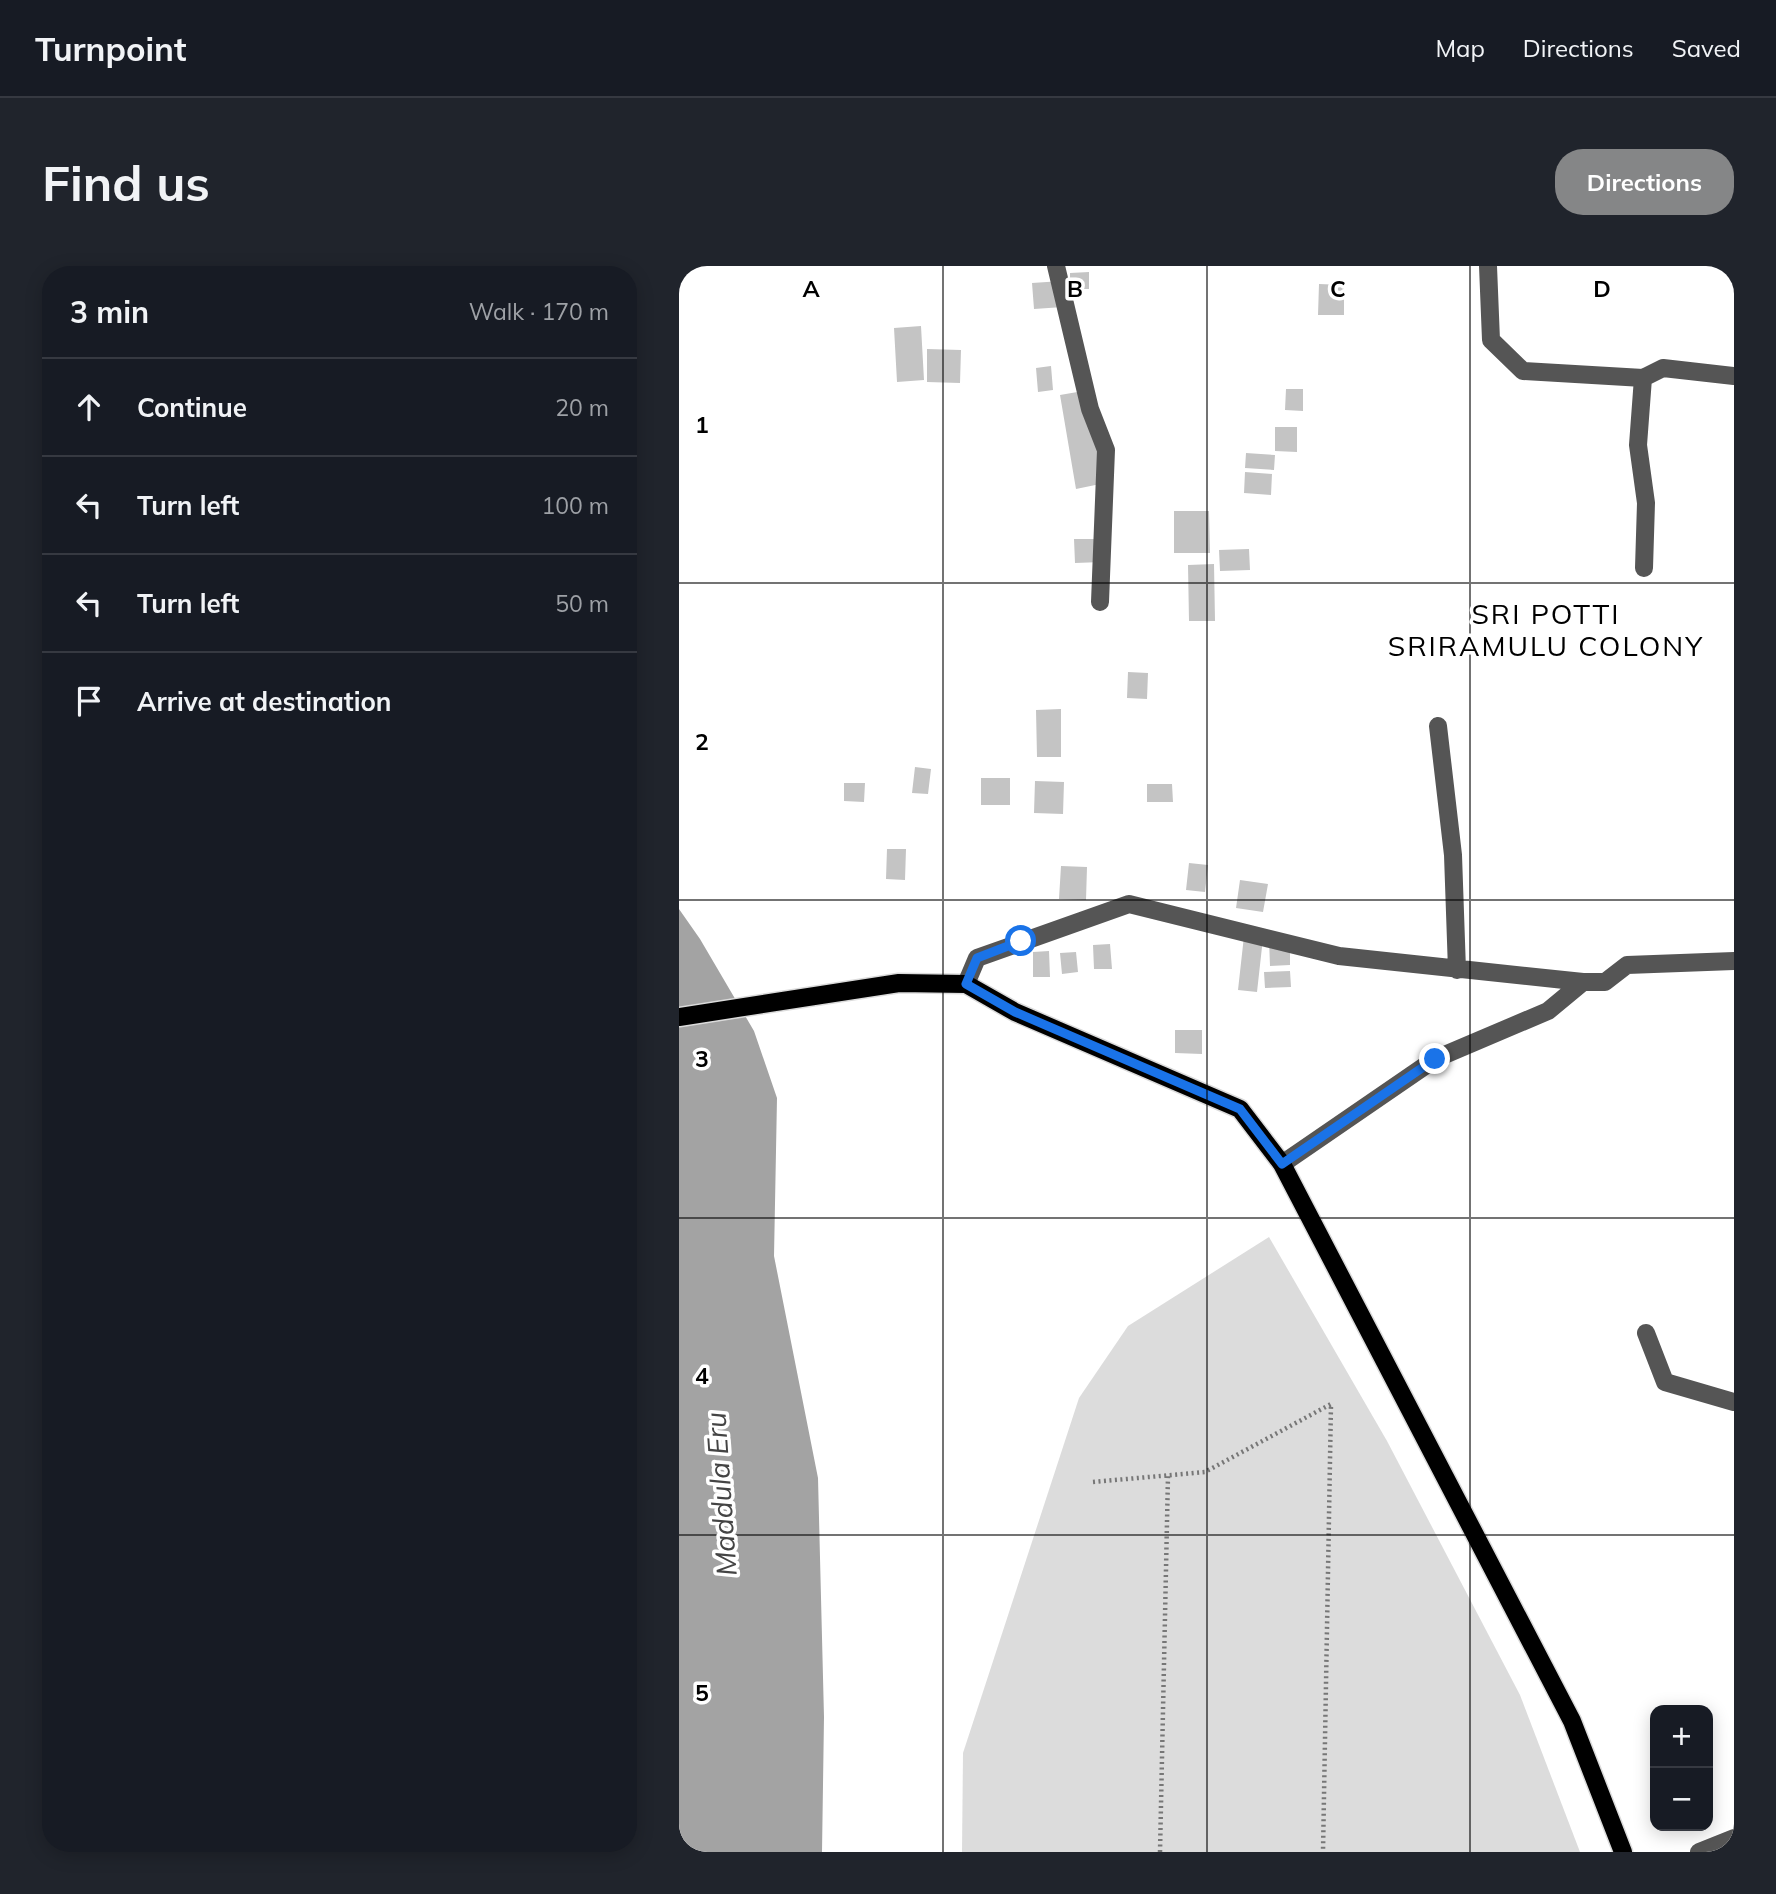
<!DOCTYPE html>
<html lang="en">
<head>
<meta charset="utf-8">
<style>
  :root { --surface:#171b24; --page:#20242c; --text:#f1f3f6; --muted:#9ea1a6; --line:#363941; --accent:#858687 }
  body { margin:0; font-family:Mulish,sans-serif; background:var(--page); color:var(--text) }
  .controls { position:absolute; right:21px; bottom:21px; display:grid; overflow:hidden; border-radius:14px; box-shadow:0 4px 18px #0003 }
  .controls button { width:63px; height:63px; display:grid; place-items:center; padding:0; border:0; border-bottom:2px solid var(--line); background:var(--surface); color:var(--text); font:35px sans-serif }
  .stop { position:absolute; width:21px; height:21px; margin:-16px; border:5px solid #1a73e8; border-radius:50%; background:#fff }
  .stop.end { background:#1a73e8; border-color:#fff; box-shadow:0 2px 7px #0008 }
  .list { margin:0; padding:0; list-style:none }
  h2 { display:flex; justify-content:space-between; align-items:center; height:91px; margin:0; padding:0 28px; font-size:30px }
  h2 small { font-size:23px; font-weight:400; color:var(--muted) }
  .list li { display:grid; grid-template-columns:46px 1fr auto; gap:21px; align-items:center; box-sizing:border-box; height:98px; padding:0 28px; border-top:2px solid var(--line) }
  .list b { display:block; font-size:26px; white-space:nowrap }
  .list em { font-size:23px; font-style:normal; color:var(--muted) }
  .icon { flex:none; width:38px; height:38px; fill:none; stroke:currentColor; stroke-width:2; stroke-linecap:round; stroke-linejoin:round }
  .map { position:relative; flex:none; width:1055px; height:1586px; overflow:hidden; border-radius:28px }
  header { display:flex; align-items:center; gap:42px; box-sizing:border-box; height:98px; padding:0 35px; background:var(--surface); border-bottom:2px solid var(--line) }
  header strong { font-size:33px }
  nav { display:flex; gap:38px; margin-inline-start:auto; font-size:24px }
  .intro { display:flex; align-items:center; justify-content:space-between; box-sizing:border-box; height:168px; padding:0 42px }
  h1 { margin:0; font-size:49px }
  .button { padding:18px 32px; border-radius:28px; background:var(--accent); color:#fff; font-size:24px; font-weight:700 }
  main { display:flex; gap:42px; padding:0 42px }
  aside { flex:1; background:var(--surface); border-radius:28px; box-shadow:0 4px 18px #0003 }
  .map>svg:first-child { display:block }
</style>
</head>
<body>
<header>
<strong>Turnpoint</strong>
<nav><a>Map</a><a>Directions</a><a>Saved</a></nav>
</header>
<div class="intro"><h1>Find us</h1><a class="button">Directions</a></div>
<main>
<aside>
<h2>3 min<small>Walk · 170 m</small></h2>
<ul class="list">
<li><svg class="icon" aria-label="ahead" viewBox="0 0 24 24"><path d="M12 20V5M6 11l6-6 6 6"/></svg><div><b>Continue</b></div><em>20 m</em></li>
<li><svg class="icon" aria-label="left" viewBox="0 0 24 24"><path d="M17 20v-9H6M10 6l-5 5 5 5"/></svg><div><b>Turn left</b></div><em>100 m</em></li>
<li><svg class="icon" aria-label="left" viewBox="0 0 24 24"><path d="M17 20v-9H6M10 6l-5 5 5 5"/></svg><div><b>Turn left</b></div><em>50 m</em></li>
<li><svg class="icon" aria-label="arrive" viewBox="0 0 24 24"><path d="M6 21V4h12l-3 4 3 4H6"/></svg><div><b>Arrive at destination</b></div></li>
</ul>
</aside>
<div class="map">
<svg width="1055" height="1586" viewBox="0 0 1055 1586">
  <rect width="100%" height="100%" fill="#fff"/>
  <path fill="#dcdcdc" d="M590,971L708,1175L841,1429L901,1586H283L284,1487L400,1132L449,1060Z"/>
  <path fill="#a3a3a3" d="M0,643L21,673L75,765L98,832L95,990L139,1212L145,1451L143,1586H0Z"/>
  <path fill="#c4c4c4" d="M410,6V23H391V7Z
    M383,15L384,41L355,43L353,17Z
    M640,18L665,19V49H639Z
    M242,60L245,114L218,116L215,62Z
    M248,83L282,84L281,117L248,116Z
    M372,100L374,124L359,126L357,102Z
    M607,123H624V145L606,144Z
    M410,124L426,217L397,223L381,129Z
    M596,161H618V186L596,185Z
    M567,187L596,189L595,204L566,202Z
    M566,206L593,208L592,229L565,227Z
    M495,245H530L531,287H495Z
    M395,273H422L423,296L396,297Z
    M570,283L571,304L541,305L540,284Z
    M535,298L536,355H510L509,299Z
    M449,406L469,407L468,433L448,432Z
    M382,443V491H358L357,444Z
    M236,501L252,503L249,528L233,527Z
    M302,512H331V539H302Z
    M356,515L385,516L384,548L355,547Z
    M165,517H186L185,536L165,535Z
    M468,518H493L494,536H468Z
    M208,583H227L226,614L207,613Z
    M510,597L529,599L526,626L507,624Z
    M382,600L408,601L407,634L380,633Z
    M561,614L589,618L584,646L557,642Z
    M565,670L584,672L578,726L559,724Z
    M611,672V699L591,700L590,673Z
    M431,678L433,703H415L414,679Z
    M370,685L371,711H354V686Z
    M397,686L399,706L383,708L381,687Z
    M611,705L612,721L586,722L585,706Z
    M496,764H523V788L496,787Z"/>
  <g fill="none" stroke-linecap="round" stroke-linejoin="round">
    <defs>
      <path id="major" d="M0,751L220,717L287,718L336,746L561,843L603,898L893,1455L944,1586"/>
    </defs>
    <use href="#major" stroke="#dbdbdb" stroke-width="21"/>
    <path stroke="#777" stroke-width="4.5" stroke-dasharray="2 3.5" stroke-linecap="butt" d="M414,1216L526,1206L652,1138L644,1586
      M481,1586L489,1209"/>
    <path stroke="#555" stroke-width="18" d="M377,0L411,143L427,184L421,336
      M809,0L812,74L844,105L964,112L984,102L1055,110
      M964,112L959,179L967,237L965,302
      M759,460L774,589L778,704
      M287,718L298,692L450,638L660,690L904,716H926L948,699L1055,695
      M603,898L756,793L869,745L904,716
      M967,1067L986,1116L1055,1136
      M1020,1586L1055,1572"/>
    <use href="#major" stroke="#000" stroke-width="18"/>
  </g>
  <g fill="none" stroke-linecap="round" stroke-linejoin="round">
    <path stroke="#1a73e8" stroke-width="9" d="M342,675L298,692L287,718L336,746L561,843L603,898L756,793"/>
  </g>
  <path fill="none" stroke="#000" stroke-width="2" stroke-opacity="0.55" d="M264,0V1586M528,0V1586M791,0V1586M0,317H1055M0,634H1055M0,952H1055M0,1269H1055"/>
  <g text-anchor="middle" stroke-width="7" stroke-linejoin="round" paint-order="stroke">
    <g font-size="28" letter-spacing="2" fill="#000" stroke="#fff">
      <text x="867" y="358">SRI POTTI<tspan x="867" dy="32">SRIRAMULU COLONY</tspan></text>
    </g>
    <g font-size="28" font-style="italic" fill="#444" stroke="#fff">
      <text transform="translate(42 1228) rotate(-94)" y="10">Maddula Eru</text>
    </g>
  </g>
  <g font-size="23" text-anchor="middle" font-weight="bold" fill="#000" stroke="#fff" stroke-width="7" stroke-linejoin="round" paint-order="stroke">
    <text x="132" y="31">A</text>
    <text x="396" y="31">B</text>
    <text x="659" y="31">C</text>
    <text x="923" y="31">D</text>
    <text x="23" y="167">1</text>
    <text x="23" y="484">2</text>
    <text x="23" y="801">3</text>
    <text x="23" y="1118">4</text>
    <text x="23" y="1435">5</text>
  </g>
</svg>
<div class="controls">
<button>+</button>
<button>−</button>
</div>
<div class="stop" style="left:342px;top:675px"></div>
<div class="stop end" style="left:756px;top:793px"></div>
</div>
</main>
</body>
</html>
